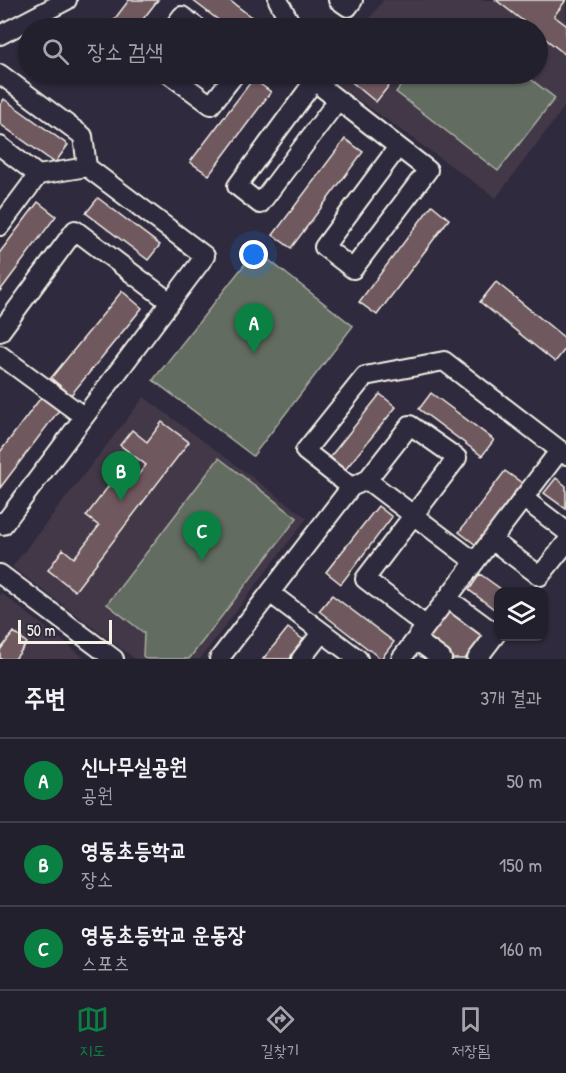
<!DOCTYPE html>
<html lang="ko">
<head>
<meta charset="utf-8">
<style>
  :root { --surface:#23202e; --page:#2b2836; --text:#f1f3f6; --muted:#a3a3aa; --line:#403e4a; --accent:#0b8043 }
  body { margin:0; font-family:"Patrick Hand","Poor Story",sans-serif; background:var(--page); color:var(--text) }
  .controls { position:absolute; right:18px; bottom:18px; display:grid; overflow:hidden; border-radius:12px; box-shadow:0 2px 4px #0004 }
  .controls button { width:54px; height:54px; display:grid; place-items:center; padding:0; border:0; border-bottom:2px solid var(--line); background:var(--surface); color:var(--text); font:30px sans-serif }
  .scale { position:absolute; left:18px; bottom:15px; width:94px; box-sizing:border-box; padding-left:6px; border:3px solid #f4f1e8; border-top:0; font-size:16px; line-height:21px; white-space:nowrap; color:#f4f1e8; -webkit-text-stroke:4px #2f2a3d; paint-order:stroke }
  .you { position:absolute; left:254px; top:255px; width:21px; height:21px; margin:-15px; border:4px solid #fff; border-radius:50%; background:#1a73e8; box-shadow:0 0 0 9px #1a73e833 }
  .badge { display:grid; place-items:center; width:39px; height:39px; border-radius:50%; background:var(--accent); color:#fff; font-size:20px; font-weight:700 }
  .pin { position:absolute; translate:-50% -50px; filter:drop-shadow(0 2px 3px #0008) }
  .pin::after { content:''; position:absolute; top:32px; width:21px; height:18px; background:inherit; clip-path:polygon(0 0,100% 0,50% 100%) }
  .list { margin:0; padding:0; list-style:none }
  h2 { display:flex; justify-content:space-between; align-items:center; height:78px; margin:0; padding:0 24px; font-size:26px }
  h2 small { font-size:20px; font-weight:400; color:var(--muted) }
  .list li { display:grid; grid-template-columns:39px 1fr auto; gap:18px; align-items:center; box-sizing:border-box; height:84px; padding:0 24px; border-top:2px solid var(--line) }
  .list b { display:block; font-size:22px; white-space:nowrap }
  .list p { margin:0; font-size:20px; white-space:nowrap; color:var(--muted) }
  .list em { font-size:20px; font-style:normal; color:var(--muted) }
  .icon { flex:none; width:33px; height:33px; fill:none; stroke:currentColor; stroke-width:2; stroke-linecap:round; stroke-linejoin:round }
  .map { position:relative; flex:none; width:566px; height:659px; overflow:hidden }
  .search { position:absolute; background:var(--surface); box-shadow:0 2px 4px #0004; left:18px; right:18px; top:18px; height:66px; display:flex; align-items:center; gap:15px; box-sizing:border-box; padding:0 21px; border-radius:33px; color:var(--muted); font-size:22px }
  .sheet { height:330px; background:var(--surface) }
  nav { display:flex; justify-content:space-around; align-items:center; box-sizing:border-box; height:84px; border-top:2px solid var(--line); background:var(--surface); font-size:16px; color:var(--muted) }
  nav a { display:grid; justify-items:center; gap:3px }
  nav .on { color:var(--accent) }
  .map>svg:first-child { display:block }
</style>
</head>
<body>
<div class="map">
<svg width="566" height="659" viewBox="0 0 566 659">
  <rect width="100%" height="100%" fill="#2f2a3d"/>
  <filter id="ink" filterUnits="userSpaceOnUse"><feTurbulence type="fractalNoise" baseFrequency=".0167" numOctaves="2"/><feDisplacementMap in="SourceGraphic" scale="12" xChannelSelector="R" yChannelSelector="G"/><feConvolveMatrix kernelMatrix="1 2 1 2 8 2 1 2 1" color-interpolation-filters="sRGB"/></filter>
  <g filter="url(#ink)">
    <path fill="#423847" d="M383,0H566V105L496,198L332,81L334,74H538V28H363Z
      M144,397L307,518L200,659H135L12,567Z
      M0,592L86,659H0Z"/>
    <path fill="#626c60" stroke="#abaea4" stroke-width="1.5" d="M410,74H524L555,98L498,171L396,92Z
      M256,250L353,326L253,456L153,380Z
      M219,458L297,518L189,659H146L143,656L144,633L107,604Z"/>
    <path fill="#6f595f" stroke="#f4f1e8" stroke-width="1.5" d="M129,0H158L136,28H114L110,25Z
      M192,0H229L266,28H229Z
      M496,0H566L554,16L566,25V55L538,33V28H532Z
      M342,74H398L376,102Z
      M253,79L271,92L209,175L190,162Z
      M4,99L68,145L55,163L0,124V105Z
      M345,139L363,152L291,248L273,235Z
      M98,198L160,245L148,260L86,213Z
      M38,202L56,216L0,291V252Z
      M432,205L449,219L377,315L359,302Z
      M496,282L566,339V348L555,362L480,302Z
      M122,291L142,308L71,395L51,378Z
      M431,393L494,440L482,456L419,409Z
      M380,394L396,407L345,470L330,457Z
      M42,396L60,409L0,488V452Z
      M162,422L189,442L75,591L48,570L63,549L74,558L99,526L86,516L117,475L130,485L146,465L120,445L132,430L147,442Z
      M505,471L522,483L476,545L459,532Z
      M556,478L566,486V509L544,493Z
      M378,506L392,517L341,584L326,572Z
      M480,574L505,592H498V612L469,590Z
      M332,595L394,642L381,659L319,611Z
      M449,610L483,635L465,659H451L426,640Z
      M288,628L305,641L290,659H263Z
      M14,632L27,643L15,659H0V650Z"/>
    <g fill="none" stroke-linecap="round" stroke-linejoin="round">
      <defs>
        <path id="minor" d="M278,0L293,28
          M338,0L348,7L353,0
          M173,28L182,16L198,28
          M0,35L67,0
          M0,74L83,136L87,167L38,175L0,226
          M169,74L211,105L235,74
          M316,74L324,89L428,170L353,269L324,247L398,147
          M318,76L237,186L260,204L338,100
          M0,146L38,175
          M0,332L75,230L170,302
          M0,355L83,416
          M367,480L410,425L457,458L365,579L426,626
          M351,487L305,451L365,376L444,361L566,455
          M523,498L566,531
          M0,522L3,525L205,256L87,167
          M492,540L540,576L566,543
          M0,574L114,659
          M270,593L358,659
          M447,598L496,634L477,659
          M416,640L442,659
          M219,659L351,487L367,480L475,562
          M301,659L322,632
          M401,659L560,450"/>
      </defs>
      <use href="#minor" stroke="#f4f1e8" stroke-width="22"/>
      <use href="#minor" stroke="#2f2a3d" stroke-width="18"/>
    </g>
  </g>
</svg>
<div class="controls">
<button><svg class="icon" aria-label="layers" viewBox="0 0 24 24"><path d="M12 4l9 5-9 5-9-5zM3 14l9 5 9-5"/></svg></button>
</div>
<div class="scale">50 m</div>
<div class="you"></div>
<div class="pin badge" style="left:254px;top:353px">A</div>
<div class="pin badge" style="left:121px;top:501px">B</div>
<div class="pin badge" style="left:202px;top:561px">C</div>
<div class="search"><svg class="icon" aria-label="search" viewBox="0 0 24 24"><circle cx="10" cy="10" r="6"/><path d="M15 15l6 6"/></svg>장소 검색</div>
</div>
<section class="sheet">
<h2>주변<small>3개 결과</small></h2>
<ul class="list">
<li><span class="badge">A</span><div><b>신나무실공원</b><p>공원</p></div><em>50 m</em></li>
<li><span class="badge">B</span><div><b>영동초등학교</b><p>장소</p></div><em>150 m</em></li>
<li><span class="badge">C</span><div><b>영동초등학교 운동장</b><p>스포츠</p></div><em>160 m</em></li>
</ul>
</section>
<nav>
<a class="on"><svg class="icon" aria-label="map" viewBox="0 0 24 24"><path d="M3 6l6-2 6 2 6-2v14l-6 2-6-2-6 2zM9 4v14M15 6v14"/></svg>지도</a>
<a><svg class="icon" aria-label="directions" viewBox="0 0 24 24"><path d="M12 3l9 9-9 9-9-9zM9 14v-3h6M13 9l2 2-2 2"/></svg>길찾기</a>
<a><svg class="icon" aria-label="saved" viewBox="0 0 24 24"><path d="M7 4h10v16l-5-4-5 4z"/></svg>저장됨</a>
</nav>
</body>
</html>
